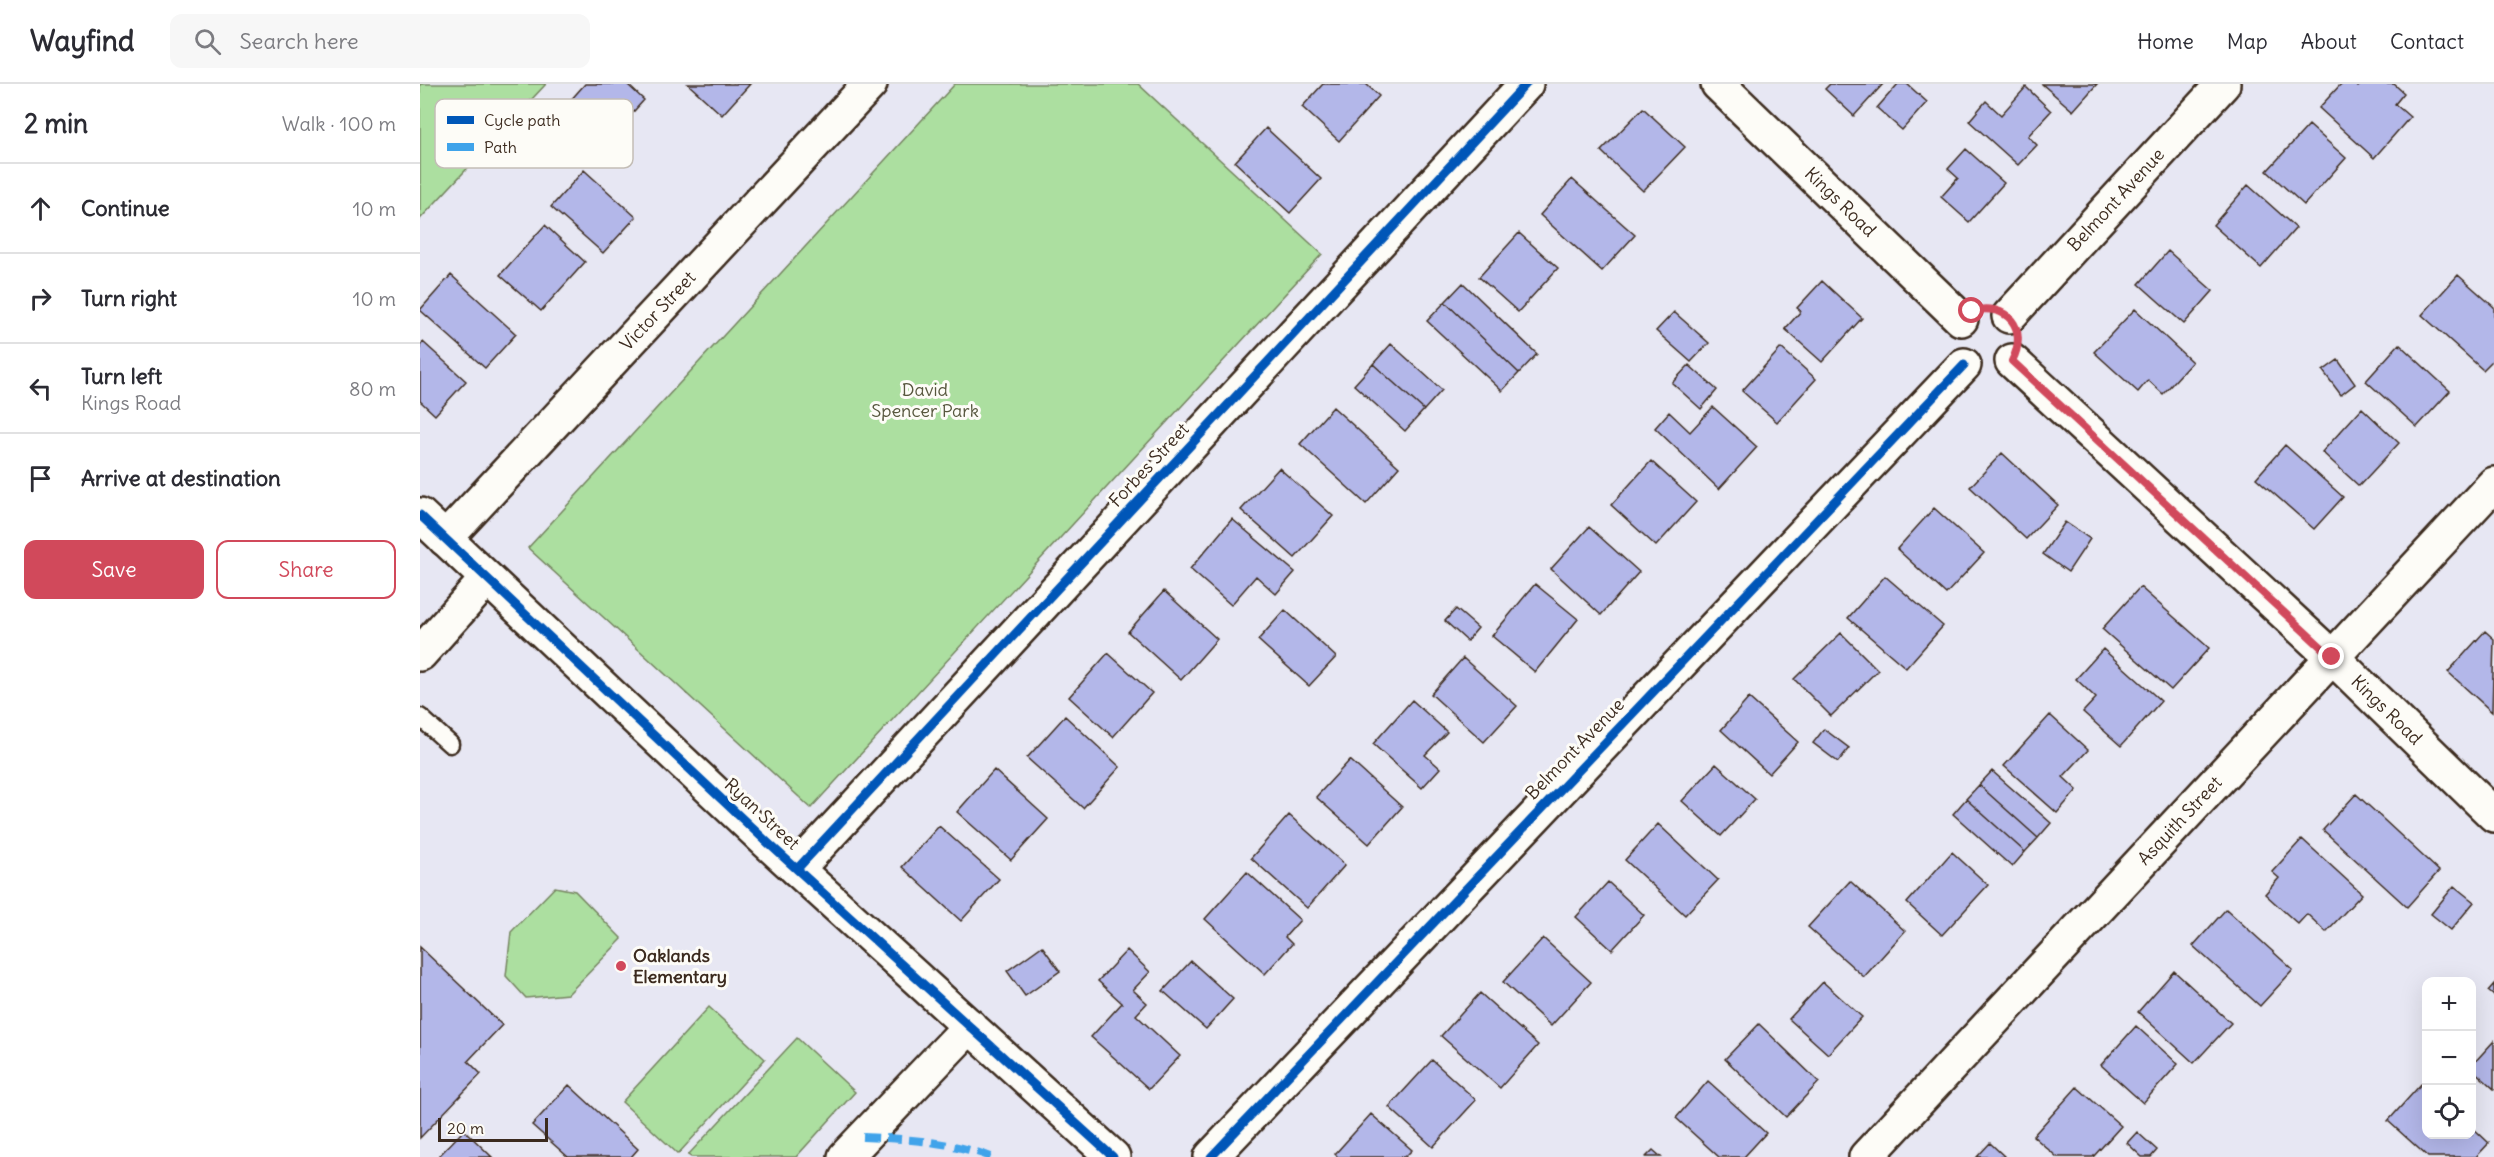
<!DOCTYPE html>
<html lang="en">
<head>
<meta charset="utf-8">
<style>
  :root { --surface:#fff; --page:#f7f7f7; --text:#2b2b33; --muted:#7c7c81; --line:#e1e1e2; --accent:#d1495b }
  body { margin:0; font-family:Delius,sans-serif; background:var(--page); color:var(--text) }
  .controls { position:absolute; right:18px; bottom:18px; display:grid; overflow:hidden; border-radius:12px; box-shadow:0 6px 24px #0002 }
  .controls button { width:54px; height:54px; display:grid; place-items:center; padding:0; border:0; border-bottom:2px solid var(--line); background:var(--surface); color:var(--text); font:30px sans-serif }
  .scale { position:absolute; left:18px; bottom:15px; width:110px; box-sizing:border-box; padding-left:6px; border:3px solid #3b2a1e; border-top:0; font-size:16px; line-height:21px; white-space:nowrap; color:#3b2a1e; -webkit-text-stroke:4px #fdfcf7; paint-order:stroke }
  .stop { position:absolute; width:18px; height:18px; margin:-14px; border:4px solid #d1495b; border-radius:50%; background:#fff }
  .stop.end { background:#d1495b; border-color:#fff; box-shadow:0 2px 6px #0008 }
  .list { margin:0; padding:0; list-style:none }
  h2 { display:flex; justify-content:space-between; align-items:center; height:78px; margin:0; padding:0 24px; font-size:26px }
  h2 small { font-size:20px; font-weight:400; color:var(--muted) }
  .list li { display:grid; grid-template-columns:39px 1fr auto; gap:18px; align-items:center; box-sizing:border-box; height:90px; padding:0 24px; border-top:2px solid var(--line) }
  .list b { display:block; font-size:22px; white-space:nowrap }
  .list p { margin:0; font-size:20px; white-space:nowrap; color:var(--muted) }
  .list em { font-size:20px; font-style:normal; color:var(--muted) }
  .actions { display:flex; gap:12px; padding:18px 24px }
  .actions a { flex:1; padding:14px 0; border:2px solid var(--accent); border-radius:12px; text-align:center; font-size:21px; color:var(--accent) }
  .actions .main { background:var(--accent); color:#fff }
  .icon { flex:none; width:33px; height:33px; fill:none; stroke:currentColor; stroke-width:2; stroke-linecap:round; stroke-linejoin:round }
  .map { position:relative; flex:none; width:2074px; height:1073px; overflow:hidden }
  header { display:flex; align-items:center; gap:36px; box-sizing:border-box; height:84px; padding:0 30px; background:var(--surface); border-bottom:2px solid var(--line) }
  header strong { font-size:28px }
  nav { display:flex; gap:33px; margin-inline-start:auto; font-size:21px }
  .search { width:420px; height:54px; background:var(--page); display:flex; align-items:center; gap:15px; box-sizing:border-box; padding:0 21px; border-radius:12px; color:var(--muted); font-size:22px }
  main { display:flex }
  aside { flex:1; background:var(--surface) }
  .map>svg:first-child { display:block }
</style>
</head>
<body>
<header>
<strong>Wayfind</strong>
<div class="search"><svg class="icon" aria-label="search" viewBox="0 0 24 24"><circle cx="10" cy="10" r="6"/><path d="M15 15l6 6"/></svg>Search here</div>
<nav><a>Home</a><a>Map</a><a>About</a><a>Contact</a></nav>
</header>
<main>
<aside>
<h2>2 min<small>Walk · 100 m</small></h2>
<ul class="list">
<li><svg class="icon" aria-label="ahead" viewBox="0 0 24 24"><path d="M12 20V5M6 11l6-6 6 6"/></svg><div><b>Continue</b></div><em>10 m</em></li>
<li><svg class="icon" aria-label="right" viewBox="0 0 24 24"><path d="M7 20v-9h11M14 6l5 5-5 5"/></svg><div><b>Turn right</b></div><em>10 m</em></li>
<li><svg class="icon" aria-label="left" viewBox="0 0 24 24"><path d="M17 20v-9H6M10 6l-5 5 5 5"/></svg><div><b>Turn left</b><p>Kings Road</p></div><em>80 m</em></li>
<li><svg class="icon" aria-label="arrive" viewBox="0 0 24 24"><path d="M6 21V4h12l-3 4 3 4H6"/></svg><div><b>Arrive at destination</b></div></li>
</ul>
<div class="actions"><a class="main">Save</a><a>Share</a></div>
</aside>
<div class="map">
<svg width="2074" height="1073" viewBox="0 0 2074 1073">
  <rect width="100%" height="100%" fill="#e7e7f3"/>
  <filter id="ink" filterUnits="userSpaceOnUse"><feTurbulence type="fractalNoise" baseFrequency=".0167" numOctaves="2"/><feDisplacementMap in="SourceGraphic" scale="12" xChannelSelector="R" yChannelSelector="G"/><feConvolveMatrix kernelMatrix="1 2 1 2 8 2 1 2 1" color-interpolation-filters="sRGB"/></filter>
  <g filter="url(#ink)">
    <path fill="#acdfa0" stroke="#74845f" stroke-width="1.5" d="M0,0H126L0,135Z
      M535,0H718L902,170L391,724L108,464Z
      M135,803L155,807L202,855L148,910L106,914L86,892L91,848Z
      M289,923L345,975L258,1070L202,1018Z
      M377,954L435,1008L376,1073H271L268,1071Z"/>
    <path fill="#b3b7e9" stroke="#3b2a1e" stroke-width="1.5" d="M165,0H207L224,16L206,36L192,23L175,42L149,18Z
      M268,0H330L302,31Z
      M903,0H946L959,12L919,57L882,23Z
      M1410,0H1463L1434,32L1405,5Z
      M1478,0H1487L1507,18L1482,46L1457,24Z
      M1622,0H1677L1653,27Z
      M1921,0H1935L1938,3L1941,0H1974L1984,9L1975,20L1990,33L1954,74L1899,24Z
      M1606,3L1631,27L1608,52L1617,61L1598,81L1549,37L1566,17L1581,31Z
      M1223,24L1265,63L1223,107L1181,67Z
      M1889,41L1926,74L1884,121L1847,87Z
      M846,44L901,95L870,129L815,78Z
      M1546,65L1584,99L1549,138L1521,113L1538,94L1528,85Z
      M164,86L216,133L183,169L131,123Z
      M1152,95L1215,151L1182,187L1120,131Z
      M1828,101L1876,144L1841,184L1793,141Z
      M125,141L165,178L121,227L80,191Z
      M1099,149L1138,184L1098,228L1059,193Z
      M1748,167L1793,207L1764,240L1719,200Z
      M31,191L96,250L65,284L0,226Z
      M2038,191L2074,223V275L2063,286L2002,231Z
      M1402,197L1442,234L1402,278L1365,245L1381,227L1377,224Z
      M1043,199L1117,270L1099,289L1025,218Z
      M1025,218L1099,289L1082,307L1007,237Z
      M1715,225L1772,278L1743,310L1728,296L1718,308L1674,268Z
      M1254,228L1289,259L1271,278L1236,247Z
      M3,258L46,297L15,331L0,317V262Z
      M971,260L1022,306L1004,326L953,280Z
      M1979,260L2030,307L1997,343L1946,297Z
      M1361,264L1396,295L1357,338L1322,307Z
      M1918,276L1935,300L1921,311L1903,287Z
      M953,280L1004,326L985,347L934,301Z
      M1269,281L1297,306L1281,325L1252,299Z
      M913,323L979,383L946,420L880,360Z
      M1293,323L1337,363L1299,405L1235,344L1249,328L1270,348Z
      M1942,324L1979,359L1939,402L1902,368Z
      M1865,361L1923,413L1894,445L1836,394Z
      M1582,369L1638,421L1606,455L1550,403Z
      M1231,377L1276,418L1236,462L1191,421Z
      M859,384L913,432L875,474L821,426Z
      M1514,424L1564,469L1526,510L1477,465Z
      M812,435L875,488L856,510L836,492L811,521L770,485Z
      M1645,438L1670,455L1648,488L1623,470Z
      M1169,443L1219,488L1181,531L1131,485Z
      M1465,492L1523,542L1486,584L1428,534Z
      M1115,500L1158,535L1115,588L1072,552Z
      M1720,503L1789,564L1751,606L1682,545Z
      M744,507L797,555L761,596L708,548Z
      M1036,525L1058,544L1047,557L1025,537Z
      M865,526L916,573L889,602L838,556Z
      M2065,547L2074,555L2072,628L2028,588Z
      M1421,549L1458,586L1411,632L1374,595Z
      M1683,565L1741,617L1701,662L1663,628L1676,614L1656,595Z
      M688,569L732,609L693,653L649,613Z
      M1043,574L1097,622L1064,658L1011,610Z
      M1329,614L1378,658L1349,690L1301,646Z
      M992,616L1027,648L1005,671L1020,684L1002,704L953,660Z
      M1630,631L1668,666L1643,693L1657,706L1637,729L1584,682Z
      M645,632L700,683L663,724L607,674Z
      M1404,645L1429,664L1418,678L1393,659Z
      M930,676L982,723L949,760L896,713Z
      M1296,680L1335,715L1301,752L1262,717Z
      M574,686L628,735L591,776L537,728Z
      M1572,687L1631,739L1618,754L1559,701Z
      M1559,701L1618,754L1605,768L1546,715Z
      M1936,710L2019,787L1987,823L1903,746Z
      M1546,715L1605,768L1592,783L1533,730Z
      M869,731L925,781L887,824L831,774Z
      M1238,740L1298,796L1265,831L1205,776Z
      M519,742L579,795L541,837L482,783Z
      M1882,755L1942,810L1906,848L1887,830L1878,840L1845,810L1859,794L1852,788Z
      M1532,768L1568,801L1522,851L1487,819Z
      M827,788L880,836L865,853L872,860L845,890L785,835Z
      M1430,797L1485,847L1444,893L1388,843Z
      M1188,798L1224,831L1192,866L1156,833Z
      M2034,802L2054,818L2031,846L2011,830Z
      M1806,825L1873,886L1840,922L1773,862Z
      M1123,854L1171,898L1131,942L1083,898Z
      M622,862L640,887L605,912L587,887Z
      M0,863L82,941L48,977L61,990L0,1054Z
      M707,866L730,888L713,906L727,919L716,931L760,972L729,1005L671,953L702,919L678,897Z
      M771,877L813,915L786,945L743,907Z
      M1754,887L1811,939L1774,979L1718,928Z
      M1403,898L1442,933L1408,970L1369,935Z
      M2074,900V912L2068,907Z
      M1060,909L1118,961L1080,1004L1021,952Z
      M1339,940L1399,998L1366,1033L1305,975Z
      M1716,942L1758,980L1723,1019L1681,981Z
      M2074,957V1005L2052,985V981Z
      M1012,976L1056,1016L1013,1063L969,1023Z
      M1288,997L1346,1049L1324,1073H1299L1256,1034Z
      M2002,999L2006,1003V1050H2052V1043L2069,1059L2056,1073H2008L1968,1037Z
      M149,1001L218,1065L211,1073H148L112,1041Z
      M1657,1003L1701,1042L1673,1073H1637L1613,1052Z
      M951,1030L992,1066L985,1073H918L915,1070Z
      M44,1046L72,1073H18Z
      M1717,1048L1737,1066L1731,1073H1722L1707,1059Z
      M1570,1059L1585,1073H1557Z
      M1233,1066L1241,1073H1226Z"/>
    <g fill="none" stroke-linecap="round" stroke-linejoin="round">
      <defs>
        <path id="service" d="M0,633L30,660"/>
        <g id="minor">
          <path id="s1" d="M1298,0L1541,235"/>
          <path id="s2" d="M1589,232L1803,0"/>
          <path id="s3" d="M1592,277L1912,573L2074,731"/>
          <path d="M0,431L347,758L693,1073"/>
          <path id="s4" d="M25,455L450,0"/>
          <path d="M0,570L67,495"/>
          <path d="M377,785L1106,0"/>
          <path d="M425,1073L550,942"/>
          <path d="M791,1073L1544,281"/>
          <path id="s5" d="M1446,1073L2074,400"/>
        </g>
      </defs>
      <use href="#service" stroke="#3b2a1e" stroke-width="21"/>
      <use href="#minor" stroke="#3b2a1e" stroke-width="38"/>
      <use href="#service" stroke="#fdfcf7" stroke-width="16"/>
      <use href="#minor" stroke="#fdfcf7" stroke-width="33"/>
      <path stroke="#3fa3ea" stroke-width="8" stroke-dasharray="15 8" stroke-linecap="butt" d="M443,1053C488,1055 529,1057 571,1073"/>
      <defs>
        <path id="cycleway" d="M0,431L347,758L693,1073
          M377,785L1106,0
          M791,1073L1544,281"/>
      </defs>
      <use href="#cycleway" stroke="#fdfcf7" stroke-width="13"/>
      <use href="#cycleway" stroke="#0057b8" stroke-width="9"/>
    </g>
  </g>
  <g fill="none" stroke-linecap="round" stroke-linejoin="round" filter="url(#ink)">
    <path stroke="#d1495b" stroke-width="8" d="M1552,227C1587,218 1609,244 1592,277L1912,573"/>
  </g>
  <circle fill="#d1495b" stroke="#fdfcf7" stroke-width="2" cx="201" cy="882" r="6"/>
  <g text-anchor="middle" stroke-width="6" stroke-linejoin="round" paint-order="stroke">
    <g font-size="18" fill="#3b2a1e" stroke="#fdfcf7">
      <text dy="6" stroke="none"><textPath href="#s2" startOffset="158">Belmont Avenue</textPath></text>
      <text dy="6" stroke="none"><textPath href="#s1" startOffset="170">Kings Road</textPath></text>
      <text dy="6" stroke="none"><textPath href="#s4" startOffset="312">Victor Street</textPath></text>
      <text transform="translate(729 381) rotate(-47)" y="6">Forbes Street</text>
      <text dy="6" stroke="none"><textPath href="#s3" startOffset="512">Kings Road</textPath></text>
      <text transform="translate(1155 665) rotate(-46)" y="6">Belmont Avenue</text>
      <text transform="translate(342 730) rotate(43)" y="6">Ryan Street</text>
      <text dy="6" stroke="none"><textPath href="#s5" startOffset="460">Asquith Street</textPath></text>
    </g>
    <g font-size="18" fill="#57573e" stroke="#fdfcf7">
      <text x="505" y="312">David<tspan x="505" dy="21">Spencer Park</tspan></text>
    </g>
    <g font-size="18" font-weight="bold" fill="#3b2a1e" stroke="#fdfcf7" text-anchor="start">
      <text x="213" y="878">Oaklands<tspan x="213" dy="21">Elementary</tspan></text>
    </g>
  </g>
  <rect x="15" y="15" width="198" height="69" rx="9" fill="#fdfcf7" stroke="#c3bdb6" stroke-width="1.5"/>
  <rect x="27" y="32" width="27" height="8" fill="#0057b8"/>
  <rect x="27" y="59" width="27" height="8" fill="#3fa3ea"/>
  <g font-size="16" fill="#3b2a1e">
    <text x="64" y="42">Cycle path</text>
    <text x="64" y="69">Path</text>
  </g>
</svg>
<div class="controls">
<button>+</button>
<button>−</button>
<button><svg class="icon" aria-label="locate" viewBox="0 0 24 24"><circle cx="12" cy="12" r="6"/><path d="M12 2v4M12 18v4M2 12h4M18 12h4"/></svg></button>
</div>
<div class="scale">20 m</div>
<div class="stop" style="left:1552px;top:227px"></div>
<div class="stop end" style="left:1912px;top:573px"></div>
</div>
</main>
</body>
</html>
